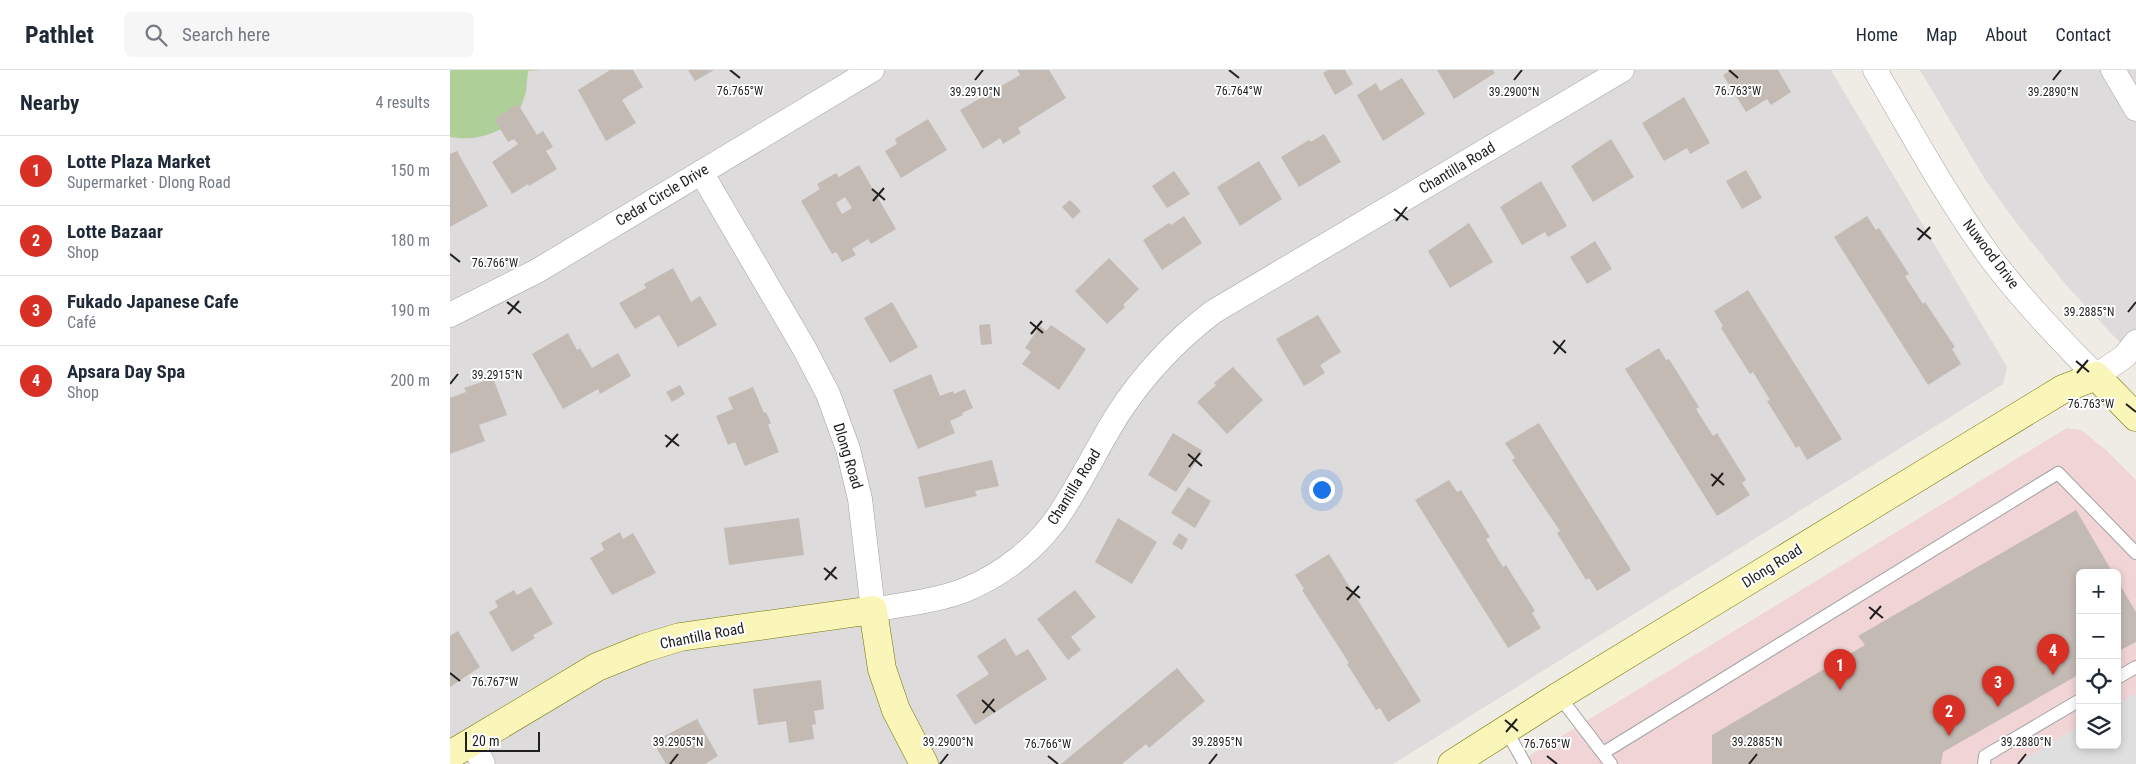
<!DOCTYPE html>
<html lang="en">
<head>
<meta charset="utf-8">
<style>
  :root { --surface:#fff; --page:#f6f6f7; --text:#1f2937; --muted:#747a83; --line:#e0e1e3; --accent:#d93025 }
  body { margin:0; font-family:"Roboto Condensed",sans-serif; background:var(--page); color:var(--text) }
  .controls { position:absolute; right:15px; bottom:15px; display:grid; overflow:hidden; border-radius:8px; box-shadow:0 2px 8px #0003 }
  .controls button { width:45px; height:45px; display:grid; place-items:center; padding:0; border:0; border-bottom:1px solid var(--line); background:var(--surface); color:var(--text); font:25px sans-serif }
  .scale { position:absolute; left:15px; bottom:12px; width:75px; box-sizing:border-box; padding-left:5px; border:2px solid #1f1f1f; border-top:0; font-size:14px; line-height:18px; white-space:nowrap; color:#1f1f1f; -webkit-text-stroke:4px #fff; paint-order:stroke }
  .you { position:absolute; left:871px; top:419px; width:18px; height:18px; margin:-12px; border:4px solid #fff; border-radius:50%; background:#1a73e8; box-shadow:0 0 0 8px #1a73e833 }
  .badge { display:grid; place-items:center; width:32px; height:32px; border-radius:50%; background:var(--accent); color:#fff; font-size:16px; font-weight:700 }
  .pin { position:absolute; translate:-50% -41px; filter:drop-shadow(0 1px 2px #0008) }
  .pin::after { content:''; position:absolute; top:26px; width:18px; height:15px; background:inherit; clip-path:polygon(0 0,100% 0,50% 100%) }
  .list { margin:0; padding:0; list-style:none }
  h2 { display:flex; justify-content:space-between; align-items:center; height:65px; margin:0; padding:0 20px; font-size:21px }
  h2 small { font-size:16px; font-weight:400; color:var(--muted) }
  .list li { display:grid; grid-template-columns:32px 1fr auto; gap:15px; align-items:center; box-sizing:border-box; height:70px; padding:0 20px; border-top:1px solid var(--line) }
  .list b { display:block; font-size:19px; white-space:nowrap }
  .list p { margin:0; font-size:16px; white-space:nowrap; color:var(--muted) }
  .list em { font-size:16px; font-style:normal; color:var(--muted) }
  .icon { flex:none; width:28px; height:28px; fill:none; stroke:currentColor; stroke-width:2; stroke-linecap:round; stroke-linejoin:round }
  .map { position:relative; flex:none; width:1686px; height:694px; overflow:hidden }
  header { display:flex; align-items:center; gap:30px; box-sizing:border-box; height:70px; padding:0 25px; background:var(--surface); border-bottom:1px solid var(--line) }
  header strong { font-size:24px }
  nav { display:flex; gap:28px; margin-inline-start:auto; font-size:18px }
  .search { width:350px; height:45px; background:var(--page); display:flex; align-items:center; gap:12px; box-sizing:border-box; padding:0 18px; border-radius:8px; color:var(--muted); font-size:19px }
  main { display:flex }
  aside { flex:1; background:var(--surface) }
  .map>svg:first-child { display:block }
</style>
</head>
<body>
<header>
<strong>Pathlet</strong>
<div class="search"><svg class="icon" aria-label="search" viewBox="0 0 24 24"><circle cx="10" cy="10" r="6"/><path d="M15 15l6 6"/></svg>Search here</div>
<nav><a>Home</a><a>Map</a><a>About</a><a>Contact</a></nav>
</header>
<main>
<aside>
<h2>Nearby<small>4 results</small></h2>
<ul class="list">
<li><span class="badge">1</span><div><b>Lotte Plaza Market</b><p>Supermarket · Dlong Road</p></div><em>150 m</em></li>
<li><span class="badge">2</span><div><b>Lotte Bazaar</b><p>Shop</p></div><em>180 m</em></li>
<li><span class="badge">3</span><div><b>Fukado Japanese Cafe</b><p>Café</p></div><em>190 m</em></li>
<li><span class="badge">4</span><div><b>Apsara Day Spa</b><p>Shop</p></div><em>200 m</em></li>
</ul>
</aside>
<div class="map">
<svg width="1686" height="694" viewBox="0 0 1686 694">
  <rect width="100%" height="100%" fill="#efebe5"/>
  <path fill="#dddbdc" d="M0,0H1381L1557,297L1553,314L943,694H0Z
    M1470,0H1686V290L1617,216L1568,155L1536,111Z"/>
  <path fill="#f0d4d6" fill-rule="evenodd" d="M1617,358L1631,360L1656,380L1686,410V694H1066ZM1630,503H1667V675H1630Z"/>
  <path fill="#afcf99" d="M0,0H91L78,1L76,22L66,51C41,65 29,71 0,67Z"/>
  <path fill="#dfdfdf" d="M1686,623V694H1566L1630,656V675H1667V634Z"/>
  <path fill="#c4bab4" fill-rule="evenodd" d="M160,0H183L193,17L172,30L186,53L156,71L128,20Z
    M238,0H264L245,11Z
    M567,0H599L616,28L568,58L571,63L553,74L550,68L533,79L510,40L570,5Z
    M878,0H895L903,14L885,25L873,3Z
    M987,0H1043L1045,3L1004,29Z
    M1281,0H1328L1341,22L1321,35L1317,29L1296,42L1273,5Z
    M952,8L975,44L933,71L907,25L926,13L930,21Z
    M1234,27L1260,73L1240,84L1237,78L1214,91L1192,53Z
    M68,34L87,65L93,61L103,77L96,81L107,99L79,116L78,114L62,124L42,92L68,74L64,69L58,72L44,49Z
    M478,49L497,80L451,108L435,81L447,74L445,69Z
    M874,64L891,92L849,117L831,87L859,70L861,72Z
    M1161,69L1184,107L1143,132L1121,96Z
    M7,81L38,136L0,157V84Z
    M809,91L832,129L790,156L767,117Z
    M409,95L446,159L421,174L418,169L402,179L406,185L392,192L386,182L382,184L351,131L370,119L367,114L386,103L389,107ZM395,127L402,138L392,144L386,133Z
    M1296,100L1312,128L1292,139L1276,111Z
    M724,101L740,124L717,138L702,116Z
    M1091,111L1117,156L1098,167L1095,162L1072,175L1050,137Z
    M620,130L631,141L623,149L612,137Z
    M734,146L752,173L712,200L693,170L719,153L721,155Z
    M1417,146L1426,160L1429,158L1459,204L1455,206L1473,234L1475,232L1505,277L1502,279L1511,294L1478,315L1384,167Z
    M1019,153L1043,192L1000,218L978,181Z
    M1145,171L1162,199L1137,214L1120,187Z
    M659,188L689,219L673,235L675,237L657,254L625,221Z
    M223,198L241,232L250,226L267,255L228,277L209,245L185,259L169,233L196,218L194,214Z
    M1298,220L1392,369L1357,390L1349,376L1346,378L1317,331L1320,330L1303,302L1300,304L1271,258L1273,256L1264,241Z
    M442,232L468,277L440,293L414,248Z
    M868,245L891,282L870,295L875,303L854,316L826,269Z
    M540,254L542,274L531,275L529,255Z
    M601,255L636,279L609,320L572,294L581,282L575,278L590,256L596,261Z
    M118,263L127,280L130,278L142,298L168,283L181,306L150,324L148,319L113,339L82,284Z
    M1209,278L1216,290L1219,289L1249,337L1246,339L1263,366L1267,363L1296,410L1292,413L1300,425L1267,446L1175,299Z
    M783,297L813,330L777,364L747,332L766,315L764,313Z
    M481,304L490,326L503,321L504,324L515,319L523,338L512,343L513,345L500,351L505,363L468,379L443,320Z
    M43,308L57,345L29,355L35,371L0,384V328L16,322L14,318Z
    M230,315L235,324L222,332L216,322Z
    M303,317L314,343L316,342L321,353L318,355L329,382L295,396L285,372L278,375L266,346L283,339L278,328Z
    M1089,353L1181,500L1147,521L1139,508L1136,510L1107,463L1110,461L1062,390L1065,388L1055,373Z
    M723,363L753,381L726,422L698,405Z
    M542,390L549,416L525,421L527,426L475,438L468,407Z
    M999,410L1007,422L1011,420L1040,467L1036,469L1053,497L1056,495L1085,541L1082,543L1091,558L1058,578L965,430Z
    M738,417L761,431L745,458L721,443Z
    M1626,440L1663,503H1630V604L1493,682L1491,694H1262V665L1415,575L1408,566Z
    M349,448L354,485L279,495L274,458Z
    M668,448L707,472L682,514L645,492Z
    M170,462L173,469L183,463L206,503L162,525L140,488L154,480L151,473Z
    M729,463L738,469L732,480L722,474Z
    M879,484L971,631L938,652L930,638L926,640L897,594L899,593L852,520L854,519L845,505Z
    M1667,510L1686,542V572L1667,582Z
    M81,517L103,554L83,565L85,568L62,582L39,542L48,537L45,531L64,520L67,525Z
    M625,520L646,547L621,567L631,580L618,590L587,549Z
    M8,561L30,597L0,617V566Z
    M555,568L566,586L578,579L597,609L525,655L506,625L539,604L527,586Z
    M727,598L755,631L699,678L696,674L672,694H611Z
    M371,610L374,639L364,641L366,654L362,655L364,669L339,673L336,651L308,655L303,619Z
    M247,649L268,686L255,694H216L203,672Z"/>
  <g fill="none" stroke-linecap="round" stroke-linejoin="round">
    <defs>
      <path id="lane" d="M1667,608L1686,597
        M1109,626L1161,694
        M1056,660L1075,694
        M1153,683L1608,403L1686,483
        M1534,694L1535,686L1630,630"/>
      <path id="street" d="M1425,0C1462,63 1497,128 1540,187C1572,230 1609,268 1646,306L1675,286L1686,272
        M1663,0L1686,39
        M251,102L354,278L378,324L398,379L410,429L423,540C453,534 487,531 515,520C552,505 590,476 611,442C632,410 648,376 668,344C694,304 725,271 763,242L1172,0
        M0,245L87,201L422,0
        M22,671L33,694"/>
      <path id="secondary" d="M0,685L147,597L194,578L230,567L423,540L432,599L446,640L474,694
        M1002,694L1109,626L1613,319L1646,306L1686,347"/>
    </defs>
    <use href="#lane" stroke="#a3a3a3" stroke-width="14"/>
    <use href="#street" stroke="#a3a3a3" stroke-width="25"/>
    <use href="#secondary" stroke="#767605" stroke-width="29"/>
    <use href="#lane" stroke="#fff" stroke-width="12"/>
    <use href="#street" stroke="#fff" stroke-width="24"/>
    <use href="#secondary" stroke="#faf6b9" stroke-width="28"/>
  </g>
  <path fill="none" stroke="#1f1f1f" stroke-width="2" d="M280,0L290,8M779,0L789,8M1279,0L1288,8M525,10L533,0M1064,10L1072,0M1603,10L1611,0M422,119L435,130M423,131L434,118M944,139L958,150M946,151L957,137M1467,158L1481,169M1468,170L1480,157M0,184L10,192M57,232L71,243M1678,242L1686,232M58,244L69,231M580,252L593,263M581,264L592,251M1103,271L1116,283M1104,284L1115,270M1626,291L1639,302M1627,303L1638,290M0,314L8,304M1676,334L1686,342M215,365L229,376M216,377L228,364M738,384L752,396M739,397L750,383M1261,404L1274,415M1262,416L1273,403M374,498L387,509M375,510L386,497M896,517L910,528M897,530L909,516M1419,537L1433,548M1420,549L1431,536M0,603L10,611M532,630L545,642M533,643L544,629M1055,650L1068,661M1056,662L1067,649M598,686L608,694M1097,686L1107,694M220,694L228,684M490,694L498,684M759,694L767,684M1299,694L1307,684M1568,694L1576,684"/>
  <g text-anchor="middle" stroke-width="4" stroke-linejoin="round" paint-order="stroke">
    <g font-size="15" fill="#1f1f1f" stroke="#fff">
      <text transform="translate(1007 98) rotate(-31)" y="5">Chantilla Road</text>
      <text transform="translate(212 125) rotate(-31)" y="5">Cedar Circle Drive</text>
      <text transform="translate(1541 184) rotate(53)" y="5">Nuwood Drive</text>
      <text transform="translate(398 386) rotate(73)" y="5">Dlong Road</text>
      <text transform="translate(624 417) rotate(-58)" y="5">Chantilla Road</text>
      <text transform="translate(1322 496) rotate(-32)" y="5">Dlong Road</text>
      <text transform="translate(252 566) rotate(-11)" y="5">Chantilla Road</text>
    </g>
  </g>
  <g font-size="12" text-anchor="middle" fill="#1f1f1f" stroke="#fff" stroke-width="4" stroke-linejoin="round" paint-order="stroke">
    <text x="290" y="25">76.765°W</text>
    <text x="789" y="25">76.764°W</text>
    <text x="1288" y="25">76.763°W</text>
    <text x="525" y="26">39.2910°N</text>
    <text x="1064" y="26">39.2900°N</text>
    <text x="1603" y="26">39.2890°N</text>
    <text x="45" y="197">76.766°W</text>
    <text x="1639" y="246">39.2885°N</text>
    <text x="47" y="309">39.2915°N</text>
    <text x="1641" y="338">76.763°W</text>
    <text x="45" y="616">76.767°W</text>
    <text x="228" y="676">39.2905°N</text>
    <text x="498" y="676">39.2900°N</text>
    <text x="767" y="676">39.2895°N</text>
    <text x="1307" y="676">39.2885°N</text>
    <text x="1576" y="676">39.2880°N</text>
    <text x="598" y="678">76.766°W</text>
    <text x="1097" y="678">76.765°W</text>
  </g>
</svg>
<div class="controls">
<button>+</button>
<button>−</button>
<button><svg class="icon" aria-label="locate" viewBox="0 0 24 24"><circle cx="12" cy="12" r="6"/><path d="M12 2v4M12 18v4M2 12h4M18 12h4"/></svg></button>
<button><svg class="icon" aria-label="layers" viewBox="0 0 24 24"><path d="M12 4l9 5-9 5-9-5zM3 14l9 5 9-5"/></svg></button>
</div>
<div class="scale">20 m</div>
<div class="you"></div>
<div class="pin badge" style="left:1390px;top:620px">1</div>
<div class="pin badge" style="left:1499px;top:666px">2</div>
<div class="pin badge" style="left:1548px;top:637px">3</div>
<div class="pin badge" style="left:1603px;top:605px">4</div>
</div>
</main>
</body>
</html>
